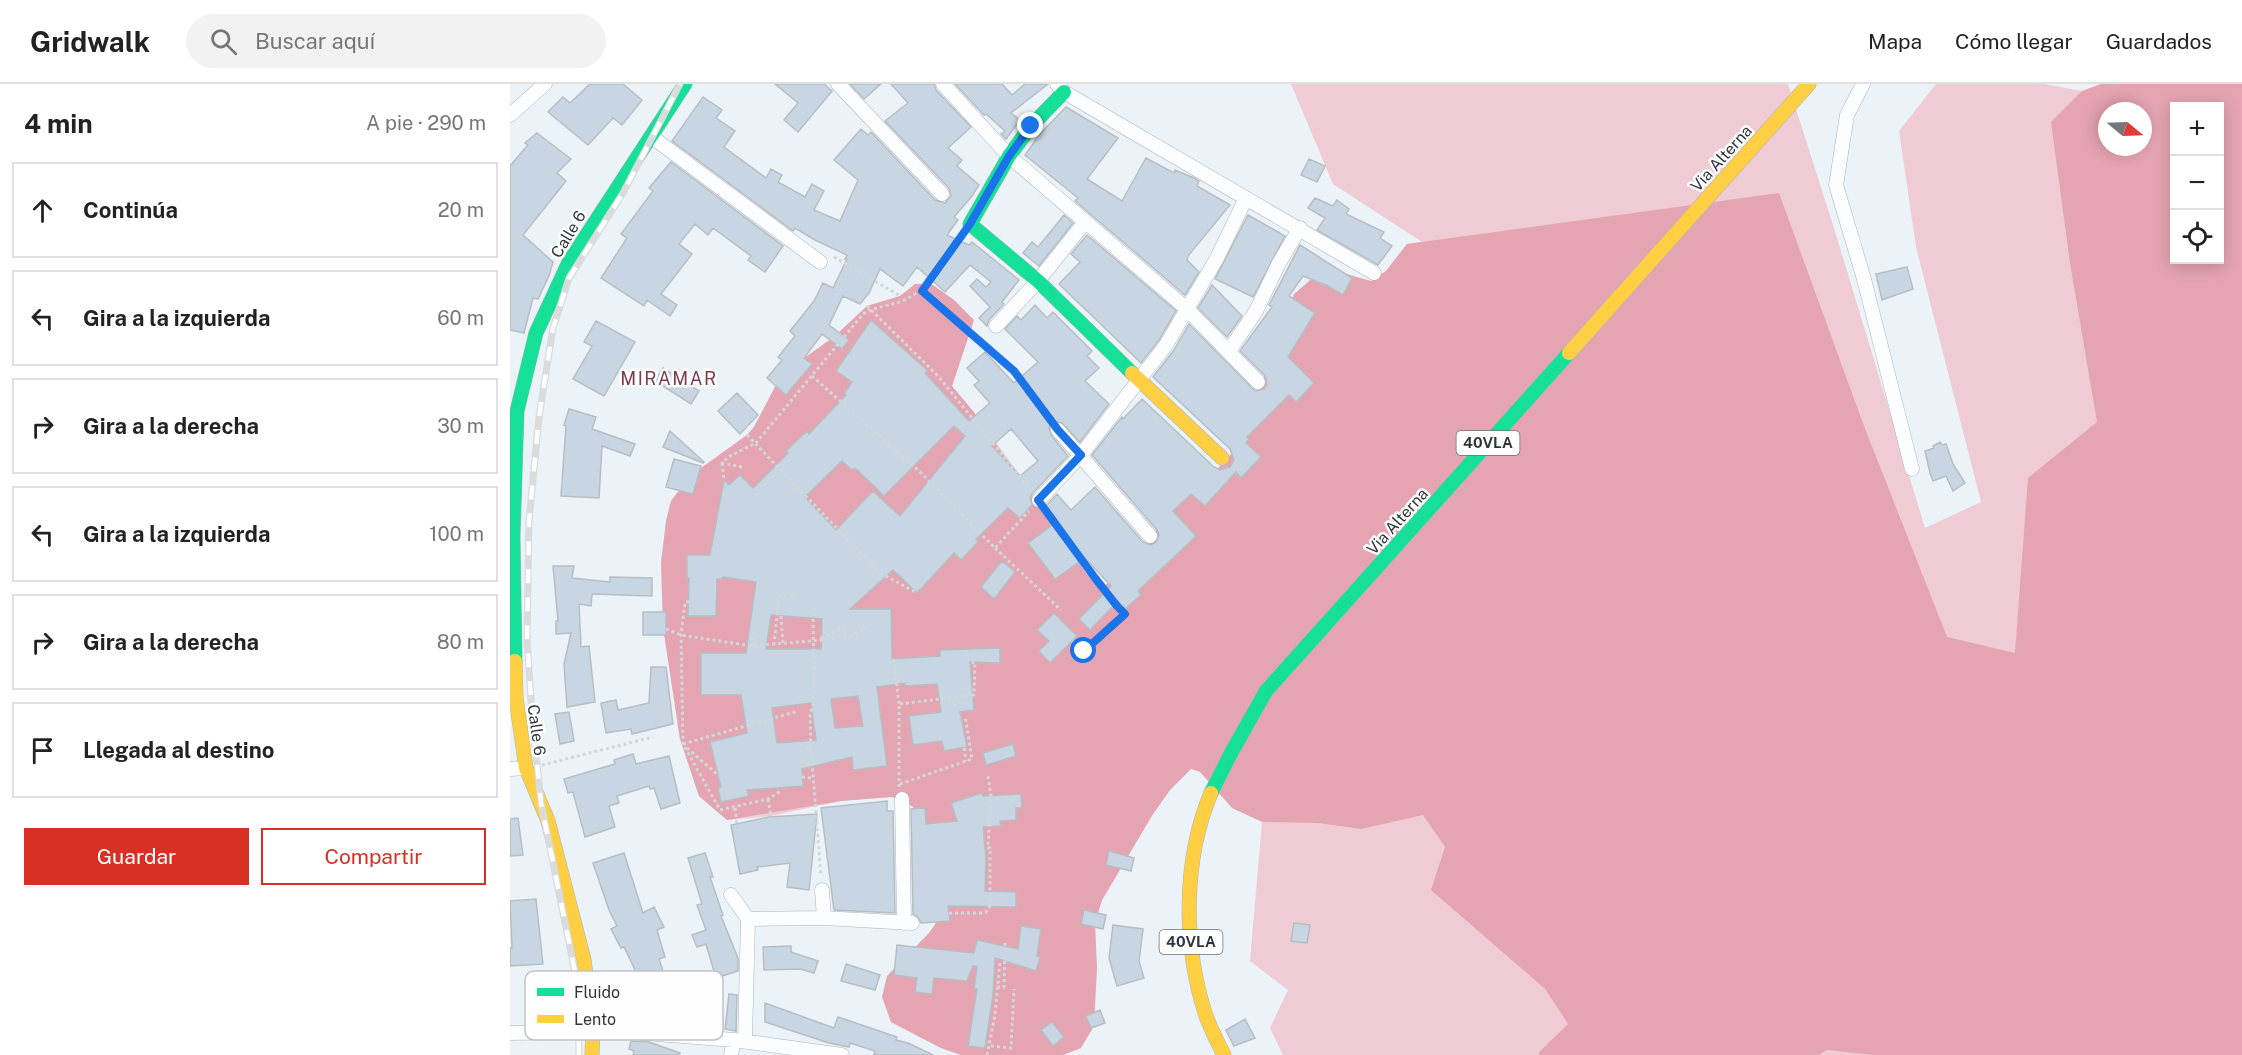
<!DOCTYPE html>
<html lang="es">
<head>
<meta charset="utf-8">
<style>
  :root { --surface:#fff; --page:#f2f2f2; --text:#222; --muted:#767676; --line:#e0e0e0; --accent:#d93025 }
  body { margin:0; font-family:"Public Sans",sans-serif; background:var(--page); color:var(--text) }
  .controls { position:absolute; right:18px; top:18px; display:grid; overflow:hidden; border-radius:0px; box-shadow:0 3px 15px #0003 }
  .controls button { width:54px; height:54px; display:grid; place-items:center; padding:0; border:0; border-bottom:2px solid var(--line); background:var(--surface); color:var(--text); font:30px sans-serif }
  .compass { position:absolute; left:1588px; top:18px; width:54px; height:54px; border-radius:50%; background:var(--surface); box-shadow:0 3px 15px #0003; rotate:109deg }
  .stop { position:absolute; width:18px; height:18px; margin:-14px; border:4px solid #1a73e8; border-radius:50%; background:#fff }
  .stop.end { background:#1a73e8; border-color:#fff; box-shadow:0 2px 6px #0008 }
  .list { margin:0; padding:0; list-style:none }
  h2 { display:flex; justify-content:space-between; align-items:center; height:78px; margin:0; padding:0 24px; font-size:26px }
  h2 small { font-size:20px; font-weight:400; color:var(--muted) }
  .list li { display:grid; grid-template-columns:39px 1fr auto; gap:18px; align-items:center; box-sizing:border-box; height:96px; margin:0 12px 12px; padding:0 12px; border:2px solid var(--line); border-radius:0px }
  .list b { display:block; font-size:22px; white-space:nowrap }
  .list em { font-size:20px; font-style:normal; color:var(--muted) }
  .actions { display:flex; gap:12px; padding:18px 24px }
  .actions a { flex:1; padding:14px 0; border:2px solid var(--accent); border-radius:0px; text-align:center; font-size:21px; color:var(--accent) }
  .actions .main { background:var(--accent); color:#fff }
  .icon { flex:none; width:33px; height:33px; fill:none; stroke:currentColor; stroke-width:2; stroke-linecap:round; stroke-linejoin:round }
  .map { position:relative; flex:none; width:1732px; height:971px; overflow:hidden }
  header { display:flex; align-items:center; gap:36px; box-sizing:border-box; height:84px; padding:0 30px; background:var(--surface); border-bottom:2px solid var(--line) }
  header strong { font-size:28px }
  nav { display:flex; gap:33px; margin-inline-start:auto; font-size:21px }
  .search { width:420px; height:54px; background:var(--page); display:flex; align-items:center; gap:15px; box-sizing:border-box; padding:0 21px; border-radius:33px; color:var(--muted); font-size:22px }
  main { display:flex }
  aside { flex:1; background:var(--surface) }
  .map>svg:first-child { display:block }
</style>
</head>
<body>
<header>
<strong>Gridwalk</strong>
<div class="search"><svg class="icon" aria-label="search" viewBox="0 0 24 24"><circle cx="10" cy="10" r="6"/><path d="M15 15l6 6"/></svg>Buscar aquí</div>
<nav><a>Mapa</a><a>Cómo llegar</a><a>Guardados</a></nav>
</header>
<main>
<aside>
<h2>4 min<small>A pie · 290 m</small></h2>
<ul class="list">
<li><svg class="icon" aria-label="ahead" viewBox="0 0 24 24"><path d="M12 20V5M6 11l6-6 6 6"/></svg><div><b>Continúa</b></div><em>20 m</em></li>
<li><svg class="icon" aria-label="left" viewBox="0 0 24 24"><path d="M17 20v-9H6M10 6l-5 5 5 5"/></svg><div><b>Gira a la izquierda</b></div><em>60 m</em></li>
<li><svg class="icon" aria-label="right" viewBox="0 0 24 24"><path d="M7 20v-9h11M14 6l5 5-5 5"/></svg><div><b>Gira a la derecha</b></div><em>30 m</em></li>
<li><svg class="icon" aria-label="left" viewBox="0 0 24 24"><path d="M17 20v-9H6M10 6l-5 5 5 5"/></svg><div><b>Gira a la izquierda</b></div><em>100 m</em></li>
<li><svg class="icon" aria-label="right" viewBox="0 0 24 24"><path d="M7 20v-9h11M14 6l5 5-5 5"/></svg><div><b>Gira a la derecha</b></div><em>80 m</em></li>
<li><svg class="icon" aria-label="arrive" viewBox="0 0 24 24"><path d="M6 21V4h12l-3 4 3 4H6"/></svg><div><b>Llegada al destino</b></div></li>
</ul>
<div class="actions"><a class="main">Guardar</a><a>Compartir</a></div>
</aside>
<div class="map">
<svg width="1732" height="971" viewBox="0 0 1732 971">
  <rect width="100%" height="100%" fill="#ebf2f8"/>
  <path fill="#efcbd4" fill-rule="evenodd" d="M781,0H1278L1323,141L1415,444L1471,418L1406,163L1389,47L1426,0H1534L1572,7L1591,0H1732L1700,545L681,685L660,706L643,730L592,816L585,839L586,873L571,964L553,971H451L431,964L381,938L419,849L431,832L408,727L392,715L381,713L331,717L261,732L217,736L189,712L170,655L153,543L156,437L161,417L180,392L237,351L244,343L266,301L286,280L325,252L357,222L390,212L405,200L418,199L444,216L464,236L442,302L463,327L528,416L575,488L586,501L594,502L608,491L737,353L754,293L784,210L825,187L861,197L876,187L897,160L912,158L823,100ZM1664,22H1710V176H1664ZM1597,27H1633V63H1597ZM1547,81L1578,284L1560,180Z
    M913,730L935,763L948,829L1035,905L1058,940L1030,967V971H773L760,944L778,906L740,877L752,738L807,739L851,745Z
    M1317,966L1361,970L1363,971H1309Z"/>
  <path fill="#e5a4b1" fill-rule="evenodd" d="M1591,0H1732V971H1363L1317,966L1309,971H1030L1029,968L1058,940L1035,905L921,806L935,763L913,731L851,745L807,739L752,738L722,724L690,688L681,685L660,706L643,730L592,816L585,839L587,884L584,942L571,964L553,971H451L431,964L381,938L372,913L377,892L419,849L431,832L408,727L392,715L381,713L331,717L217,736L189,712L170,655L153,543L151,479L156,437L161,417L180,392L237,351L244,343L266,301L286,280L325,252L357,222L390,212L405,200L423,201L444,216L464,236L442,302L463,327L575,488L586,501L594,502L608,491L659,431L701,392L737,353L754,293L784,210L806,191L825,187L861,197L876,187L897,160L1269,109L1354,342L1437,553L1505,569L1518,394L1587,338L1560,180L1541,38L1572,7ZM1664,22H1710V176H1664ZM1597,27H1633V63H1597Z"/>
  <path fill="#c7d6e2" stroke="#b7bec3" stroke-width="1.5" fill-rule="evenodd" d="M80,0H113L132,16L112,41L103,34L78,61L38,28L53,13L60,19Z
    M265,0H314L322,7L288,48L274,36L288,19Z
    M340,0H371L354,15Z
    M381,0H424L426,6L461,43L438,64L452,76L447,82L469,101L462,112L444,133L448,136L437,151L459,161L462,158L509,196L492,218L494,220L479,236L477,242L469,234L480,223L460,202L467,195L476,203L481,198L460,181L435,208L407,183L393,202L370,185L359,209L350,220L333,212L319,241L339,256L332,265L312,250L294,274L302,280L276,311L257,294L272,276L268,273L285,252L280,247L304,217L313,199L323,204L337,175H335L337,171L305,156L285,144L283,147L162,57L193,13L212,26L206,34L225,47L214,63L256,94L261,85L272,91L268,98L295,113L302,100L314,107L304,126L330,137L348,96L324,76L351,45L358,51L361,48L425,116L435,119L441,112L439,104L375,37L398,19Z
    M445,0H492L502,11L515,0H538L501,29L510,36L496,55L491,50L495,47L476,30L474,31Z
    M556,23L608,54L577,95L612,117L636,74L664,89L665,86L684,94L689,97L687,102L720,121L678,172L677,176L689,188L675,211L565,117L568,114L515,71L530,50Z
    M27,49L61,75L47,89L56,97L13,151L43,178L39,192L28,215L23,214L14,249L0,246V82L18,61L15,59Z
    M799,75L815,82L807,98L791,91Z
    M161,78L273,162L255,188L238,176L241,172L203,144L198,151L185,140L169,160L182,170L151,210L167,221L160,232L137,216L134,222L91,194L117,154L111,150L143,107L139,104Z
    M805,114L823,122L827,116L839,125L836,130L874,148L870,154L882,162L868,181L807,146L815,134L798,124Z
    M554,131L563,139L529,182L513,169L522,158L528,163Z
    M738,131L775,152L743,213L705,195Z
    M577,151L666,227L649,256L631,279L549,200L570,178L561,170Z
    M790,161L842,194L833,211L818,202L793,192L779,212L805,229L778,273L804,299L786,318L779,311L737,353L739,355L736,359L751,373L731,394L726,388L695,422L681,410L663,427L686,452L628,507L631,511L615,525L608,517L580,546L569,535L601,502L575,474L545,495L518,459L548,437L536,422L547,410L561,426L585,403L633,458L641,461L646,458L649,451L647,446L582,371L612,333L613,335L632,315L704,383L710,386L720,383L724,376L720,365L643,293L664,266L679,240L742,304L746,307L754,305L757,300L755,292L730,267L762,223L759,221Z
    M1397,183L1403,205L1372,216L1366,190Z
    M702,201L732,232L717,253L688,224Z
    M525,221L537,234L543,228L582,267L577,272L589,284L575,297L599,320L570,358L551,338L542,340L539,344L541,351L558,372L522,410L520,415L522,421L510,434L498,424L466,455L468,458L451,476L444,469L407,509L383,486L340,525H381L382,575L430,572V566L490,564V579L460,578L464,626L450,628L457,663L434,667L432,657L403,661L399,632L431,628L427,600L395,602V599L367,603L377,682L343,686L342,673L292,685L293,702L237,706L239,712L211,718L208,704L211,703L200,658L237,649L231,611H191V569H236L246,498L213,493L212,495H207L206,532H178L179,494H177V471H200L214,396L219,401L230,391L243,404L278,369L276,367L297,347L299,350L336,311L334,310L342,298L326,287L361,236L418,287L415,289L459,337L480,319L464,301L469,297L457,284L475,268L504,299L528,278L495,245L507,232L511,236ZM444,342L455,352L390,432L363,407L326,446L295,413L332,377L342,386L345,384L374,412ZM501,345L528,377L510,392L482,362ZM261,531L312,535L311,565H256ZM348,612L353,642L325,644L321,615ZM301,619L306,656L267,659L262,624Z
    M86,237L125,258L94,312L63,295L82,262L74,258Z
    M153,284L189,307L181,320L145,297Z
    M227,309L248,331L230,350L208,327Z
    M59,325L86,333L82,345L125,360L120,372L92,362L89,414L51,412L56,342L54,341Z
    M160,347L194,378L193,379L153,363Z
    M1430,358L1432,361L1436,360L1443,380L1455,399L1443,407L1436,392L1423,397L1420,389L1415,367L1424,364L1423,362Z
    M164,375L191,382L183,410L156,403Z
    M492,477L505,488L484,515L471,503Z
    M43,482H64L62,494L100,498V493L142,494V512L82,510L81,522L69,520L71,563L79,562L85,618L57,623L54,580L61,549L46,550V537H48Z
    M133,528H156V551H133Z
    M544,529L567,552L540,579L529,567L539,557L527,546Z
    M141,583H156L163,640L122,650L121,645L96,649L91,619L106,616L108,626L139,619Z
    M59,628L64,657L50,660L45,630Z
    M503,660L506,672L476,681L473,669Z
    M123,670L126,680L159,672L170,719L151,725L144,704L140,705L139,702L107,712L109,719L99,722L105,743L75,753L63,708L58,709L54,695L105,680L104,676Z
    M472,709L473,712L511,710L512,724H506V736L490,737L491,742L473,743L476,774L475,807L506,808V823L438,822L440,837L411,839L407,832L403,830L401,725L415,724L416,740L447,737L441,719Z
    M377,717V727H383L385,829L324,826L311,724Z
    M307,730L299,806L277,803L280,779L247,783L248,786L230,790L221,741L259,733Z
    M8,734L13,771L0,772V735Z
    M599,767L624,774L621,787L596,781Z
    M114,769L133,829L144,823L154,843L147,846L155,873L149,875L155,893L126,903L121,889L126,888L114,863L111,864L101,845L107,842L99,826L83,779Z
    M195,769L203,793H200L213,831L211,832L228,874V887L206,894L196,860L187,863L182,851L196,846L187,821L192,820L178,774Z
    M26,815L33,880L0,882V864H2L0,817Z
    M574,826L596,831L593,845L571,840Z
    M784,839L800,841L797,859L781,857Z
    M603,841L633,845L629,877L634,894L607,902L599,874Z
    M511,842L531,845L527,872L530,873L526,887L485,874L483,911L475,964L458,962L467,905H464L467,883L463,882L457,897L424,894L422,910L405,908L407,894L384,891L387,861L464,869L467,856L508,865Z
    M281,862V868L308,877L304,889L291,885L254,886L253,863Z
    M336,880L370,891L365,906L331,897Z
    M219,910L227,911L226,947L215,945Z
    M255,919L324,944L328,933L387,953L386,956L398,959L423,971H364L365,967L340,959L339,963L319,959L255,938Z
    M590,926L595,939L581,944L576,932Z
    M735,935L745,954L724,962L716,946Z
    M542,938L554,953L543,962L531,946Z
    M121,957L139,958L170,969L169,971H123L124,967L119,965Z"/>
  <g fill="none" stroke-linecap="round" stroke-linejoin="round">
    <defs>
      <path id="street" d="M328,0L432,110
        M433,0L499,72L677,225L748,298
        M547,0L554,8L864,189
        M1353,0L1337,31L1326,101L1354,195L1402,385
        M0,31L35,0
        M142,53L310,178
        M486,242L528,197L575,138
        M719,267L746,227L769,179L790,144
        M548,346L640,452
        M529,416L571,371L656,261L707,174L736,114
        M0,685L16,684
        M392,715L394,839
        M312,806L314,834
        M221,811L238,835L235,957
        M238,835L314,834L402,839
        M0,949L69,948L83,945L224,956L332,971
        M221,971L224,956"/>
      <path id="fast" d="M554,8L521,42L499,72L460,140L528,197L622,289
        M5,577L3,452L7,327L26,249L59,178L175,0
        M701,709L720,671L756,607L1059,269"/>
      <path id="slow" d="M1059,269L1299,0
        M622,289L712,374
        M5,577L6,614L16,684L38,737L74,876L83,945L82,971
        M701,709C673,776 673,860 695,929C700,944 707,957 714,971"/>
    </defs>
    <use href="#street" stroke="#adb4ba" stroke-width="15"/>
    <use href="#fast" stroke="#adb4ba" stroke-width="15"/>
    <use href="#slow" stroke="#adb4ba" stroke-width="15"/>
    <path stroke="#d4d7d9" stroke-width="3" stroke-dasharray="3 3" stroke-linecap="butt" d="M324,173L390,212
      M412,207L504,287L539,335
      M357,222L428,292L520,405
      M302,292L411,389L485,464L519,427
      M237,351L370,489L407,509
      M212,379L214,396
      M232,383L212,379L218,373L246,359L353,230C366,222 380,222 394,216C420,205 434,176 450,153
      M536,427L599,511L596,514
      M485,464L551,526
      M585,494L590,490
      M179,518H175L171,551L173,660L210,726L258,715L272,706
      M303,523L304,617L300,631L301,665L311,792
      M271,532L273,560
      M156,545L171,551L242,562L302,557L341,552L358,543
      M311,555L316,545
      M312,555L335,542
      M562,557L574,567L615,530L607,522L599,511
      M264,561L269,512L284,513L285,510
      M242,562L243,549
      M382,577H384L389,620
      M387,598L395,597
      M173,660L288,627
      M177,664L208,691
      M454,664L456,677
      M290,667L300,665
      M291,679L303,680
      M32,681L143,653
      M478,692L481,712L478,763
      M292,693L304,694
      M390,700L462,675L455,632
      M389,703V620L464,611L465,578L460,579
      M258,715L261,732
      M225,724L227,740
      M439,829H472L476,828L480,822V764H475
      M487,903H494L495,859
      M481,962L501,964L504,905
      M477,971L485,931L490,878"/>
    <use href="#street" stroke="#fcfdfe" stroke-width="14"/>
    <use href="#fast" stroke="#16e098" stroke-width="14"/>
    <use href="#slow" stroke="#ffcf43" stroke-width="14"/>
    <defs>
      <path id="rail" d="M69,971L68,903L31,719L22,630L17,556L19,437L29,333L43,244L59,194L113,109L170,0"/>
    </defs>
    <use href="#rail" stroke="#d9dbdd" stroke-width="7"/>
    <use href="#rail" stroke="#fefefe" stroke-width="4.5" stroke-dasharray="14" stroke-linecap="butt"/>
  </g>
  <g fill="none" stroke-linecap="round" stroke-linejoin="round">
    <path stroke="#1a73e8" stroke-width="8" d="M521,42L499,72L460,140L412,207L504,287L548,346L571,371L528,416L585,494L607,522L615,530L574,567"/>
  </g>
  <g text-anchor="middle" stroke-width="5" stroke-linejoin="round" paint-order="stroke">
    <g fill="#fefefe" stroke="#6c7277" stroke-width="1.5">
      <rect x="946.5" y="347" width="63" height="24" rx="4.5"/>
      <rect x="649.5" y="846" width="63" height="24" rx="4.5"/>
    </g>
    <g font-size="15" font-weight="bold" fill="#2e363d">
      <text x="978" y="364">40VLA</text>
      <text x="681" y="863">40VLA</text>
    </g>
    <g font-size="16" fill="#2e363d" stroke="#fefefe">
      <text transform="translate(1211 74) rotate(-48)" y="6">Via Alterna</text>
      <text transform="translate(58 150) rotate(-59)" y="6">Calle 6</text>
      <text transform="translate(887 437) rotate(-48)" y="6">Via Alterna</text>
      <text transform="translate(27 646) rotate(82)" y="6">Calle 6</text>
    </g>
    <g font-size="18" letter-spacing="1.5" fill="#813949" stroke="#fefefe">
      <text x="159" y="301">MIRAMAR</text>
    </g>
  </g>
  <rect x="15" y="887" width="198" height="69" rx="9" fill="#fefefe" stroke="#c0c2c4" stroke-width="1.5"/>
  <rect x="27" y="904" width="27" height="8" fill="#16e098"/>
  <rect x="27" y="931" width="27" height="8" fill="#ffcf43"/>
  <g font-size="16" fill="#2e363d">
    <text x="64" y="914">Fluido</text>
    <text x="64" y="941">Lento</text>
  </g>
</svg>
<div class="controls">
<button>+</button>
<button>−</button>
<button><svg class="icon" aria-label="locate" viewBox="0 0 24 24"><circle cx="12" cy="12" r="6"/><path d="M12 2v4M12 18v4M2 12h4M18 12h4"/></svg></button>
</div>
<svg class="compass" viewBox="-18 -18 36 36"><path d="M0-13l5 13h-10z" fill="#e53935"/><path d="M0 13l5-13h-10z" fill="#767676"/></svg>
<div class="stop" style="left:574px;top:567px"></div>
<div class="stop end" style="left:521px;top:42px"></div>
</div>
</main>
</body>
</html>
